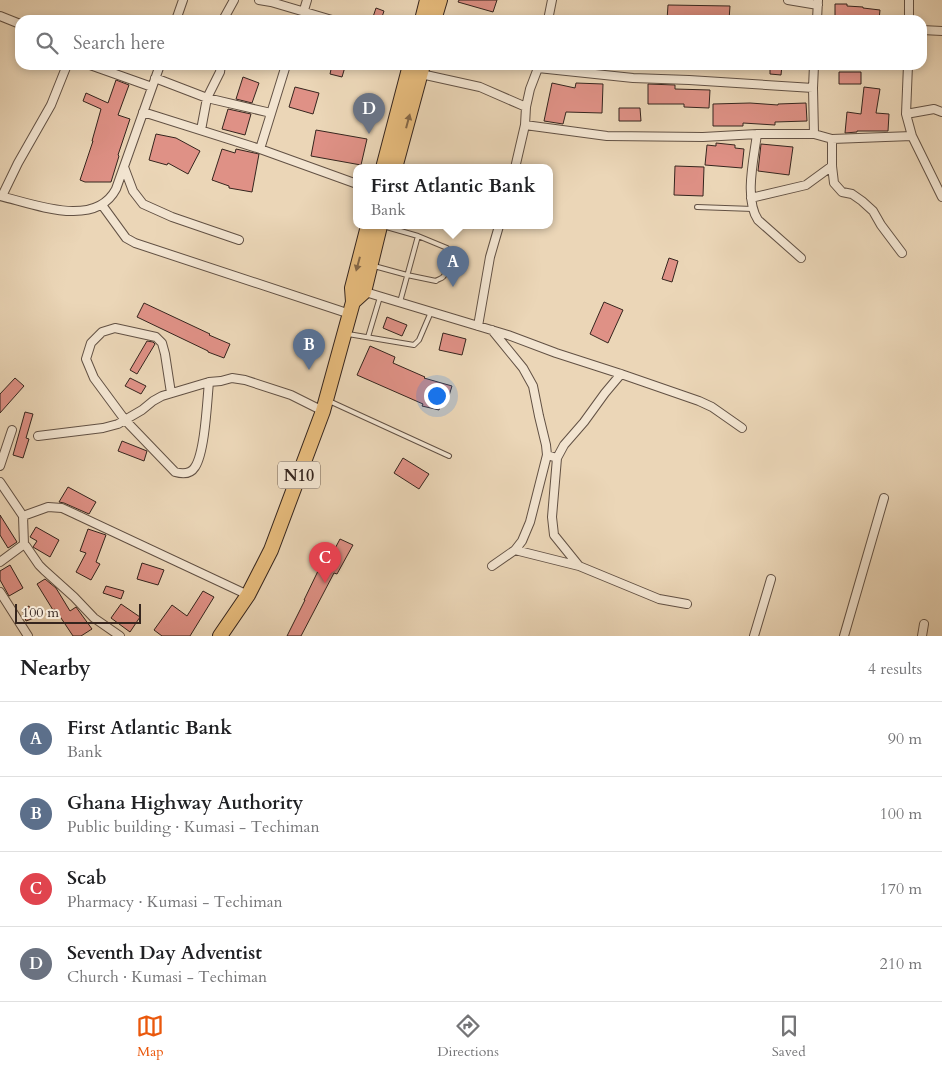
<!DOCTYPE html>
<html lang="en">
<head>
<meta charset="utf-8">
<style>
  :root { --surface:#fff; --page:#f6f6f6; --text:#202124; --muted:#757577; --line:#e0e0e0; --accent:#ea580c }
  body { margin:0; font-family:Cardo,serif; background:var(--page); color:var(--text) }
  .scale { position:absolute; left:15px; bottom:12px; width:126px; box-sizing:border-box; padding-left:5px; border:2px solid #35251e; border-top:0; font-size:14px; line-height:18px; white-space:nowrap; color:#35251e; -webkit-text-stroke:4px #f2e4d0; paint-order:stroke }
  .you { position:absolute; left:436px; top:395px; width:18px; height:18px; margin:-12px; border:4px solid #fff; border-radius:50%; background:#1a73e8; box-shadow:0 0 0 8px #1a73e833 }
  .badge { display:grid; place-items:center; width:32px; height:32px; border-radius:50%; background:var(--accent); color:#fff; font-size:16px; font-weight:700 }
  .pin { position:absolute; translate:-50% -41px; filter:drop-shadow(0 1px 2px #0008) }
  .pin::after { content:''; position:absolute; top:26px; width:18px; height:15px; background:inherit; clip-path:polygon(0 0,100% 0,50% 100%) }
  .popup { position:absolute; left:353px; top:164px; width:200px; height:65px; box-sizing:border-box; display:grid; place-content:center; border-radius:10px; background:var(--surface); filter:drop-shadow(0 1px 4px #0005); font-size:16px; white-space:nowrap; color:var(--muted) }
  .popup b { font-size:19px; color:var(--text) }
  .popup::after { content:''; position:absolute; left:50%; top:100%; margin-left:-10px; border:10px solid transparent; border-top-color:var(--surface) }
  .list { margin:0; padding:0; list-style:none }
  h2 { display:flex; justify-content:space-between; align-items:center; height:65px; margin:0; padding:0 20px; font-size:21px }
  h2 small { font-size:16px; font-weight:400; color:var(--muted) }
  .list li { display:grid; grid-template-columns:32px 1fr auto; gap:15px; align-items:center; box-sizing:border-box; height:75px; padding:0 20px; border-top:1px solid var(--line) }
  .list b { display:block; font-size:19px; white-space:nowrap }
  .list p { margin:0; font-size:16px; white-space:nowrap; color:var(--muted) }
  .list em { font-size:16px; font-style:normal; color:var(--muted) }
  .icon { flex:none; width:28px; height:28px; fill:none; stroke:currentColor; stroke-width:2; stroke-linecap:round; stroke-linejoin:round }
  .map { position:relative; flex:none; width:942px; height:636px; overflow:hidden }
  .search { position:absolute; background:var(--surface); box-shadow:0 2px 8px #0003; left:15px; right:15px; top:15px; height:55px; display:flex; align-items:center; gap:12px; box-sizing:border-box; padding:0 18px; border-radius:15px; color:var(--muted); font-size:19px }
  .sheet { height:365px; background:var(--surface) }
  nav { display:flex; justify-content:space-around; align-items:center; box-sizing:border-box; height:70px; border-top:1px solid var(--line); background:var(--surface); font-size:14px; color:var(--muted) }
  nav a { display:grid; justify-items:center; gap:2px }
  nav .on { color:var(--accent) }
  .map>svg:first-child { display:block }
</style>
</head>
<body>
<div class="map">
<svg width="942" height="636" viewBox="0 0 942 636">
  <rect width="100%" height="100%" fill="#ebd6b7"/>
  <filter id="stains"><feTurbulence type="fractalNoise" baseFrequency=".004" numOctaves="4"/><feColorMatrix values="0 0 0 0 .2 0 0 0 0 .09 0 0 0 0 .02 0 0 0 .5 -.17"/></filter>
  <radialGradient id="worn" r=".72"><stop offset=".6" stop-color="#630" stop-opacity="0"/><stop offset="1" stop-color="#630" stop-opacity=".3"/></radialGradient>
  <path fill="#df9186" stroke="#35251e" d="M459,0H497L493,12L458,2Z
    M835,4H847V6L863,7V8L880,10L879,20H835Z
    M668,5L730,6L729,20H667Z
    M376,8L384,11L381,20H372Z
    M332,65L345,67L342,77L330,74Z
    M770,65H782L781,75L770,74Z
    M839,72H861V84H839Z
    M243,77L259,83L252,103L236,99Z
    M116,80L129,85L118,115L130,119L118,155L119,156L111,182H85L80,180L93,141H92L101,109L83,101L86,93L108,103Z
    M552,83L575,88L576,83L603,84L602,113L566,112L563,124L544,121Z
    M648,84L675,85V89L710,90L709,108L684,107V104H648Z
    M295,87L319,93L313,114L289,107Z
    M864,87L880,89L876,113L889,114L888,131H857V132L845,133L847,112L861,114Z
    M750,103L778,105V104L806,103L807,121L775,122V125L743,123V126H713V104Z
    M619,108H640L641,121H619Z
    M228,109L251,114L245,135L222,129Z
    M316,130L367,139L361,165L311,156Z
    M156,134L176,138L200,151L188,174L168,163L167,165L149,160Z
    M716,143L735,145V148L744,149L742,168L705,165L707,145L716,146Z
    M761,144L793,147L789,175L758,171Z
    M222,149L235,153L236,149L259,154L252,192L229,188V186L212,180Z
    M675,166L704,167L703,196L674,195Z
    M669,258L678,261L672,282L662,279Z
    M604,302L623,310L608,343L590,334Z
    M144,303L210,334L209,335L230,344L224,358L208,352V351L137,317Z
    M387,317L407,325L402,336L383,328Z
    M443,333L466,339L462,355L439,350Z
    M147,341L153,342L155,344L137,374L130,370Z
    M370,346L395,357L393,363L425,377L424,378L452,386L448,399L443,398L439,410L422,406L423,404L357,375Z
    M15,378L24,386L0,413V394Z
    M130,378L146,386L141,394L125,386Z
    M25,412L33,414L26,438L29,439L23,458L13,455Z
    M122,441L147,451L144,461L118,451Z
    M403,458L429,474L419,489L394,473Z
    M68,487L96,502L89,514L64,503L59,502Z
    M0,515L17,542L8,548L0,535Z
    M36,527L59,540L50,557L33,547L37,541L30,537Z
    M88,529L106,535L96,562L100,564L91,580L76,572L86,553L80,551Z
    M340,539L353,545L337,574L334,573L301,636H287L305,600H304L318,571L322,573Z
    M142,563L164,570L158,585L137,579Z
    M10,565L23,588L9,596L0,580V571Z
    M45,579L56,588L70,611L76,607L92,629L81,636H73L55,609L53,610L37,584Z
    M106,586L124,591L121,599L103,593Z
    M203,591L214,597L190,636H162L154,630L172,605L187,616Z
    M121,604L140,617L130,632L111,618Z
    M29,606L34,618L26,621L22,609Z"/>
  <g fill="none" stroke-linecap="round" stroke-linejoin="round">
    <defs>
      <path id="lane" d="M697,207L753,209
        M374,266L407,275L436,281C438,279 441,279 443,277C450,269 450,257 447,248L418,236L383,226
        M400,302L418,236
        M348,334L414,345L419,340L431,312
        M368,337L380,297
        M329,401L449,456"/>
      <path id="street" d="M259,0L271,2L332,20
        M788,0L818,5
        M0,16L20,24
        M176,20L183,0
        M223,20L234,0
        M301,20L307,0
        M548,20L552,0
        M817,20L818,0
        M909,20V0
        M922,30L942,31
        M90,65L152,87
        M814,65L813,88L814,134L832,139L912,136L906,114L908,65
        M421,74L480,87L526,107
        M155,78L207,98L271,113
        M143,112L260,149L357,184
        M906,114L934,109L942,112
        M525,125L607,136L703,137L757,134H814
        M201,130L207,98L220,72L221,65
        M757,134C754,158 744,199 758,220L801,258
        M912,136L942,197
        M832,139V166L834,183L842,192L852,194L862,201L873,211L881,225L902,253
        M260,149L286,65
        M124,167L133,191L143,204L172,217L239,240
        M515,168L525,125L526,107L530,89L538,68L633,78L689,80L813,88
        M0,196C34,204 95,229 116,189L160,65
        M2,196L18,163L51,105L67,65
        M751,198L806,185L832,166
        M102,205L126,238L135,243L350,314
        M362,291L508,335L556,353L621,374L699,401L712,407L742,428
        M478,326L490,257L499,226
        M492,330L523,368L533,386L539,416L546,445L547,455L557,458
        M621,374L605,393L584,422L564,445L557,458L552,517L554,535L579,566L659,599L687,604
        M171,393L165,354L162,343L156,337L115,328L102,332L91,343L86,359L94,378L125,420L175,472C182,474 190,475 195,467C205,452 207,402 209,382
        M38,436L103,428L118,424L142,410L153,401L162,396L209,382L221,381L232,378L245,380L291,395L323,411
        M0,466L12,430
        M0,482L23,516L24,545
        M23,516L48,507L62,508L248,595
        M515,550L579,566
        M0,562L23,545L26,546L39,565L44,570L74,597L94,618L120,636
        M492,566L515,550L522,541L530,522L547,455
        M0,592L28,636
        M754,636L771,579
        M844,636L884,498
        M922,636L924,624"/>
      <path id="highway" d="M422,20L427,0
        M434,20L440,0
        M383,168L410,65
        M395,168L423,65
        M353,302L364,292L380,226
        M220,636L248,595L271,550L323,411L353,302L352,288L368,226"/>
    </defs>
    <use href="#lane" stroke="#625144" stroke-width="6"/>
    <use href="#street" stroke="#625144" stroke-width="10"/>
    <use href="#highway" stroke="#35251e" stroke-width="16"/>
    <use href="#lane" stroke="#f2e4d0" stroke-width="4"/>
    <use href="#street" stroke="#f2e4d0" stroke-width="8"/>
    <use href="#highway" stroke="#e6bb7c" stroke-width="14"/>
  </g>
  <defs><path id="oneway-solid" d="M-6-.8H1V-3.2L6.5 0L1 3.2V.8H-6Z" transform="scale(1.25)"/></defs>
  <g fill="#856848">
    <use href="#oneway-solid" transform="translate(408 121) rotate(-75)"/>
    <use href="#oneway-solid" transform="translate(358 264) rotate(105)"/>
  </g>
  <g text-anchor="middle" stroke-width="4" stroke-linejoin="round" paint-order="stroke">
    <rect fill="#f2e4d0" stroke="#6e5e53" stroke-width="1" x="278" y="461.5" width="42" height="27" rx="4"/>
    <g font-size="16" font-weight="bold" fill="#35251e">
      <text x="299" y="481">N10</text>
    </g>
  </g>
  <rect width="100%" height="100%" filter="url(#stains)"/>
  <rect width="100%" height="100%" fill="url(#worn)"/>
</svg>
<div class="scale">100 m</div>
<div class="you"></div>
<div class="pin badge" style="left:453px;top:287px;background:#5c6f8a">A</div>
<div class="popup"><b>First Atlantic Bank</b>Bank</div>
<div class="pin badge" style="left:309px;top:370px;background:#5c6f8a">B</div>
<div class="pin badge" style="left:325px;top:583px;background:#e0444e">C</div>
<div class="pin badge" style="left:369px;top:134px;background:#6b7280">D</div>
<div class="search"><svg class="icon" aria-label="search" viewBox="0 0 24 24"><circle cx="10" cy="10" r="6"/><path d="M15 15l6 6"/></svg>Search here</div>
</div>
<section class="sheet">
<h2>Nearby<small>4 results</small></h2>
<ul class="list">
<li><span class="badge" style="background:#5c6f8a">A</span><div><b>First Atlantic Bank</b><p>Bank</p></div><em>90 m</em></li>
<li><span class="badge" style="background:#5c6f8a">B</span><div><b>Ghana Highway Authority</b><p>Public building · Kumasi - Techiman</p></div><em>100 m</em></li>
<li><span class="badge" style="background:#e0444e">C</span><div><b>Scab</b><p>Pharmacy · Kumasi - Techiman</p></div><em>170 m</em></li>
<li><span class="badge" style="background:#6b7280">D</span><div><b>Seventh Day Adventist</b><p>Church · Kumasi - Techiman</p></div><em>210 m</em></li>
</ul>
</section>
<nav>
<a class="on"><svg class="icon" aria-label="map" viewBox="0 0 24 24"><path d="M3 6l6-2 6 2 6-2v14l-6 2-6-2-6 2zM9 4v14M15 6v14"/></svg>Map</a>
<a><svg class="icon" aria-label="directions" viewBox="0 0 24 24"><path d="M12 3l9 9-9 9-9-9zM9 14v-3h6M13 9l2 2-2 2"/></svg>Directions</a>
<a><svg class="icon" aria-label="saved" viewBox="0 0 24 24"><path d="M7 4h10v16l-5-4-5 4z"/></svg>Saved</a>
</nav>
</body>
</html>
